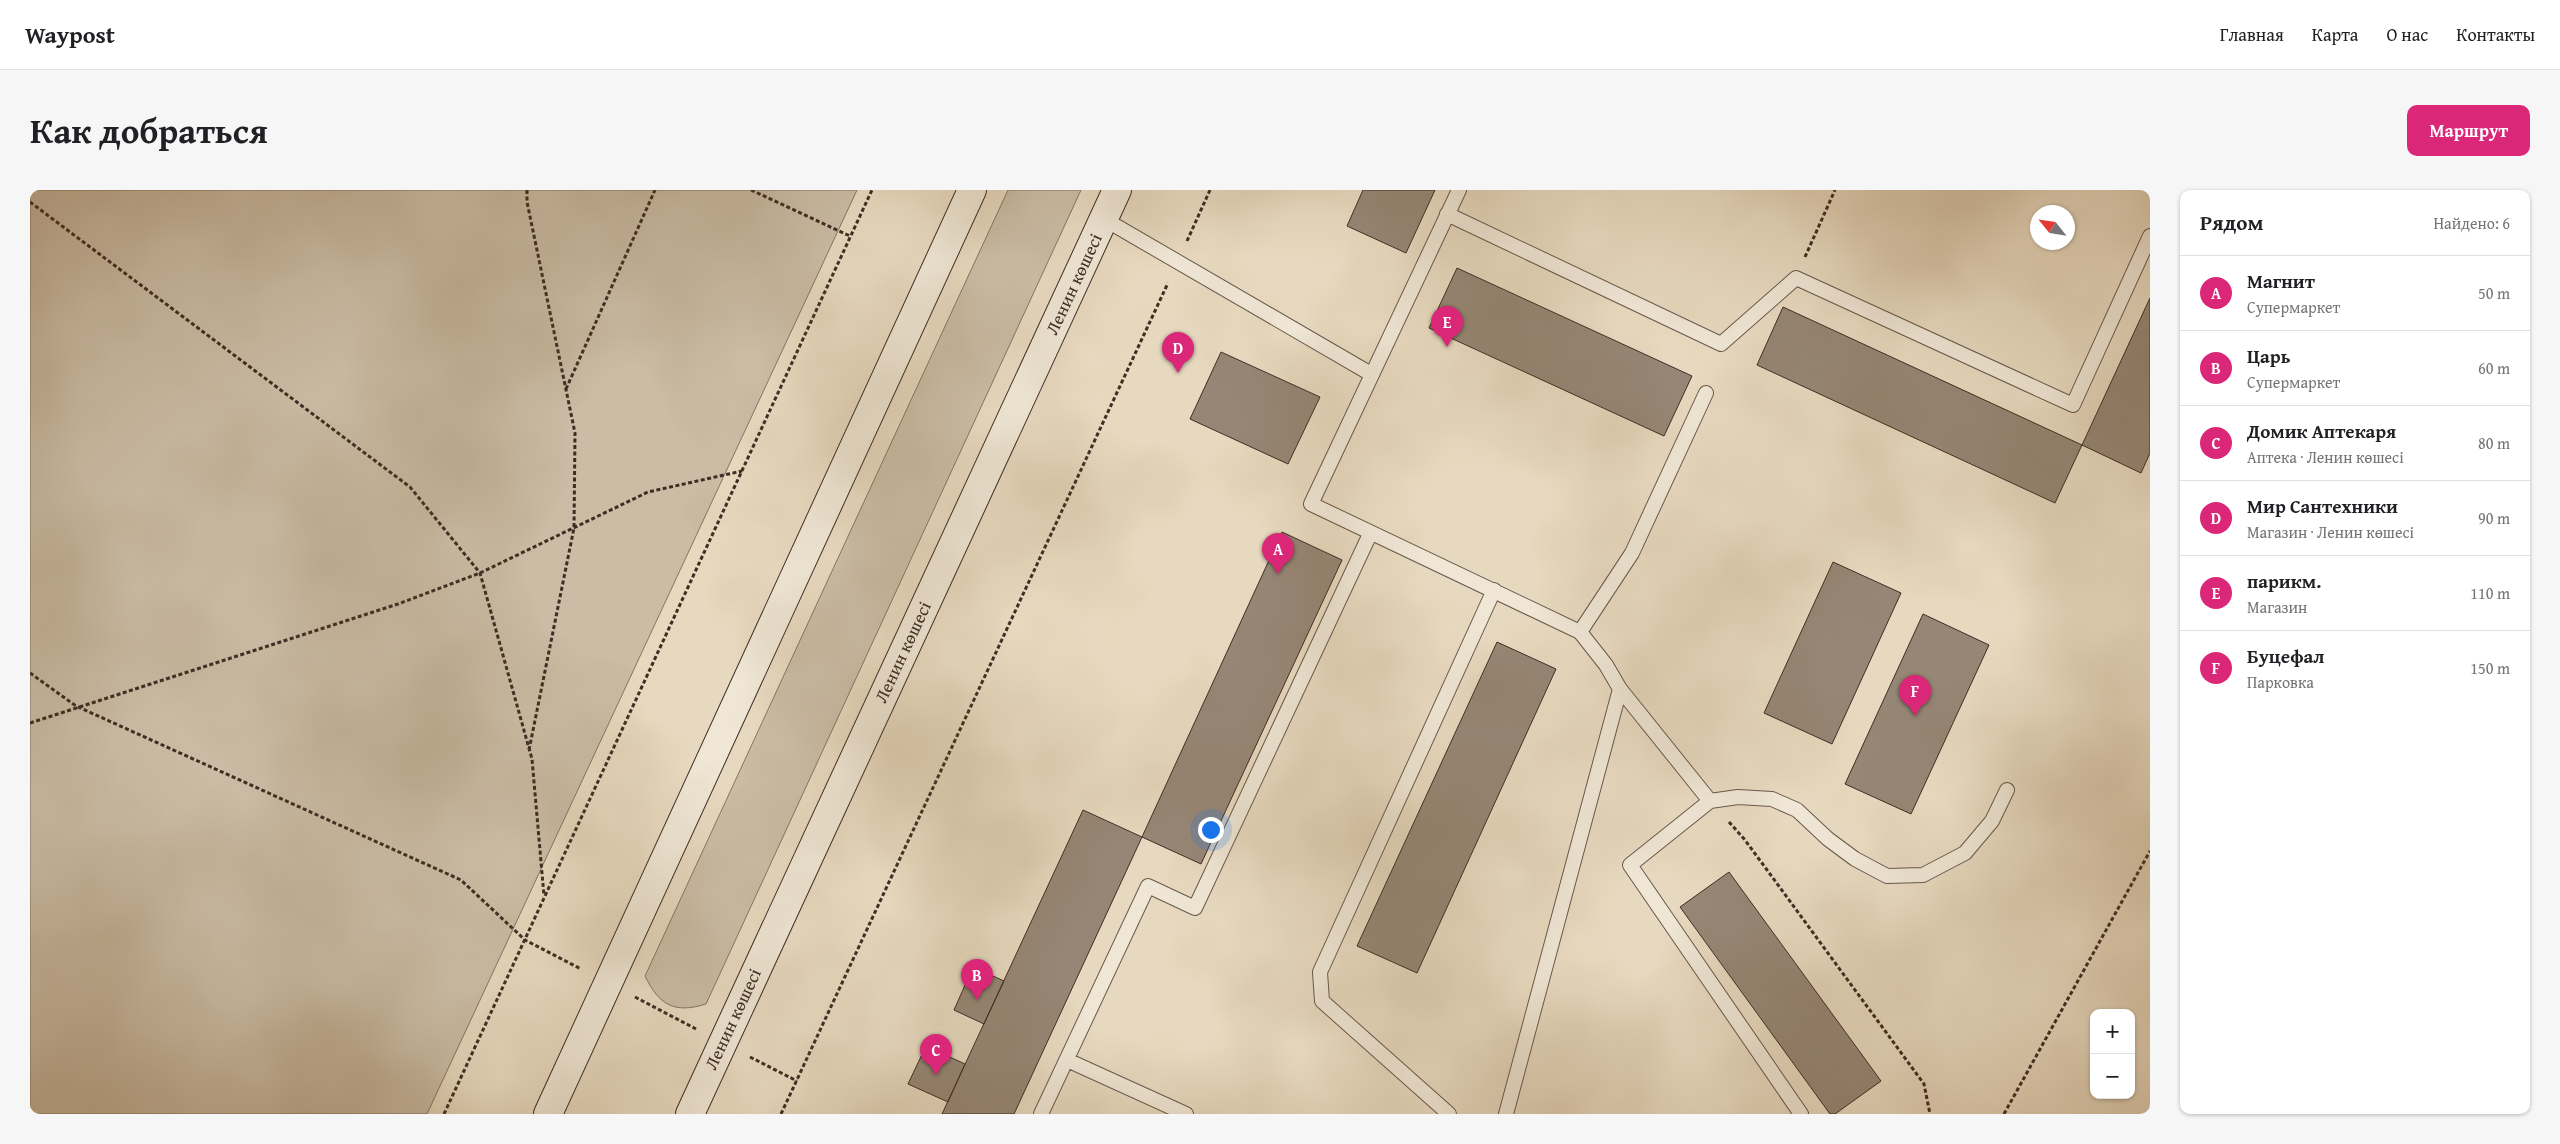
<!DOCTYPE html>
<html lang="ru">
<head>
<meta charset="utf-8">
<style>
  :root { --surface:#fff; --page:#f6f6f6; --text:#202124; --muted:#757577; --line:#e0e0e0; --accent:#db2777 }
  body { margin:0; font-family:"Gentium Book Plus",serif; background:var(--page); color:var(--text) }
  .controls { position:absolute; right:15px; bottom:15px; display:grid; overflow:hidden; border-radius:10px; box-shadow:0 1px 4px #0004 }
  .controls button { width:45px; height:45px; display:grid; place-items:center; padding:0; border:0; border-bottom:1px solid var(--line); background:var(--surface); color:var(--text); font:25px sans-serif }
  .compass { position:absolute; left:2000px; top:15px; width:45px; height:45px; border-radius:50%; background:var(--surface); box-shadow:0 1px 4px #0004; rotate:300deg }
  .you { position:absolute; left:1180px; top:639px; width:18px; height:18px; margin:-12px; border:4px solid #fff; border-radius:50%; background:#1a73e8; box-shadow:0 0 0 8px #1a73e833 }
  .badge { display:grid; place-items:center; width:32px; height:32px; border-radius:50%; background:var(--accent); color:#fff; font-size:16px; font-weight:700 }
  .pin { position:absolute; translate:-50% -41px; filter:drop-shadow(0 1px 2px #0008) }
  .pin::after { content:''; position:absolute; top:26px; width:18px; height:15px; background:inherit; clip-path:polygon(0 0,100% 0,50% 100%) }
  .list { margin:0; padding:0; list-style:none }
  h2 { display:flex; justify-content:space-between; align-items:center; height:65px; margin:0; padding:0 20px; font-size:21px }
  h2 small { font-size:16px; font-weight:400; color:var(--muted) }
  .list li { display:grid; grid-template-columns:32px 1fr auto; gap:15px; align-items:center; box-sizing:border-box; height:75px; padding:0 20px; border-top:1px solid var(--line) }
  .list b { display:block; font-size:19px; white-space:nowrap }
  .list p { margin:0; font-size:16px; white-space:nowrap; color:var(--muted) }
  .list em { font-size:16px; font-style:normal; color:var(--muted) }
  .map { position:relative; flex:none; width:2120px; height:924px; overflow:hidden; border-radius:10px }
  header { display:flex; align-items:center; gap:30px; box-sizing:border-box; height:70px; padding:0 25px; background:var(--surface); border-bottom:1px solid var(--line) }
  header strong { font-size:24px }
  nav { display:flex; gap:28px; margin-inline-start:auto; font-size:18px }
  .intro { display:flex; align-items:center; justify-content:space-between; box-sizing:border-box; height:120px; padding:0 30px }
  h1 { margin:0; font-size:35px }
  .button { padding:12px 22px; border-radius:10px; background:var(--accent); color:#fff; font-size:18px; font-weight:700 }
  main { display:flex; gap:30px; padding:0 30px }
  aside { flex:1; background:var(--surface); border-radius:10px; box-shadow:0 1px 4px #0004 }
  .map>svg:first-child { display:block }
</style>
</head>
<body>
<header>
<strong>Waypost</strong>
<nav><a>Главная</a><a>Карта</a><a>О нас</a><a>Контакты</a></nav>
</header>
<div class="intro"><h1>Как добраться</h1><a class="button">Маршрут</a></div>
<main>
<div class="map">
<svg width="2120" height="924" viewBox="0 0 2120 924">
  <rect width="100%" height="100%" fill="#e7d9bf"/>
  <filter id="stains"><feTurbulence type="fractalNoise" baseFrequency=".004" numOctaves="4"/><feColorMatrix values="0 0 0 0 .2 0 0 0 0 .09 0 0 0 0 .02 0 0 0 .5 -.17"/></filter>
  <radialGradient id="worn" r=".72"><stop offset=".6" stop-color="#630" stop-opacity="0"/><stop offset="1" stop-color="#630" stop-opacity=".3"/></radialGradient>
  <path fill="#cabca5" stroke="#847465" d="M0,0H827L397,924H0Z
    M978,0H1051L676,814C644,824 629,815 615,786Z"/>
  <path fill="#968675" stroke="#3f2d25" d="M1333,0H1405L1376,63L1317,36Z
    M1427,78L1662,186L1634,246L1399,138Z
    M2120,108V263L2111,283L2052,255Z
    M1753,117L2052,255L2025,313L1727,175Z
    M1191,162L1290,207L1258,274L1160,229Z
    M1252,342L1312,370L1171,674L1112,647Z
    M1803,372L1871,403L1802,554L1734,523Z
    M1893,424L1959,455L1881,624L1815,594Z
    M1467,452L1526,479L1387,783L1327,756Z
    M1053,620L1112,647L984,924H912Z
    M1699,682L1851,891L1805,924H1800L1650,717Z
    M943,777L974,791L954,834L924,820Z
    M896,856L935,874L918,912L878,894Z"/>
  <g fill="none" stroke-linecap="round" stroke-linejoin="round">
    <defs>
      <path id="service" d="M1429,0L1281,314L1550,442L1576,475L1590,499L1680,611
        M1417,24L1691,154L1766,88L2043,215L2120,46
        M1074,29L1341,184
        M1550,442L1602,363L1676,203
        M1037,870L1156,924
        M1011,924L1118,696L1165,718L1340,344
        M1419,924L1292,811L1290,782L1464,400
        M1476,924L1590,499
        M1771,924L1600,675L1680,611L1708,607L1742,609L1767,620L1798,649L1825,669L1857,686L1893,685L1935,663L1962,631L1977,600"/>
      <path id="secondary" d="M518,924L942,0
        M660,924L1087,0"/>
    </defs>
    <use href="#service" stroke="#69584c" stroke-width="16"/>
    <use href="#secondary" stroke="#3f2d25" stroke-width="30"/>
    <path stroke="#3f2d25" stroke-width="3" stroke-dasharray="4 2.5" stroke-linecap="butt" d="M497,0V12L545,243L544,338L499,560
      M721,0L820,46
      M0,12L380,297L450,383L502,569L514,706
      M1157,51L1180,0
      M1775,67L1805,0
      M536,199L625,0
      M0,483L46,516L431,690L495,750L551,779
      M0,533L368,414L450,383L618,302L712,281
      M1699,632L1715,650L1894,894L1900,924
      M605,807L666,839
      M720,867L767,891
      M414,924L842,0
      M751,924L1138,93
      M1974,924L2120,661"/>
    <use href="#service" stroke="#efe6d5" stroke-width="14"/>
    <use href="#secondary" stroke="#efe6d5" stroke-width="28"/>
  </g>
  <g text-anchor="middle" stroke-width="4.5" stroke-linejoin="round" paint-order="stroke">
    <g font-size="18" fill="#3f2d25" stroke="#efe6d5">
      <text transform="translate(1044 94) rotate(-65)" y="6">Ленин көшесі</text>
      <text transform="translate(873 462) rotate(-65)" y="6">Ленин көшесі</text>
      <text transform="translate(703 829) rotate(-65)" y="6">Ленин көшесі</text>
    </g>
  </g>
  <rect width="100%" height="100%" filter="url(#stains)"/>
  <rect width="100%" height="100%" fill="url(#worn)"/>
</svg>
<div class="controls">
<button>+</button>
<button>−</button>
</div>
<svg class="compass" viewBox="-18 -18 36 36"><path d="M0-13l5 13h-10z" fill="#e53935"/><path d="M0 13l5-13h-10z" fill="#757577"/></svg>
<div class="you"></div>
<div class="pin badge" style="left:1248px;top:384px">A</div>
<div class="pin badge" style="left:947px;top:810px">B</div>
<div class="pin badge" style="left:906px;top:885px">C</div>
<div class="pin badge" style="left:1148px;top:183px">D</div>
<div class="pin badge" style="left:1417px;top:157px">E</div>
<div class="pin badge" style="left:1885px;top:526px">F</div>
</div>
<aside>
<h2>Рядом<small>Найдено: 6</small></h2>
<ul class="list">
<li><span class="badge">A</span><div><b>Магнит</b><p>Супермаркет</p></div><em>50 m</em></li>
<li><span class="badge">B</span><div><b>Царь</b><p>Супермаркет</p></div><em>60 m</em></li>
<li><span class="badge">C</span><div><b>Домик Аптекаря</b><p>Аптека · Ленин көшесі</p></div><em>80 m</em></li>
<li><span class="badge">D</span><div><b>Мир Сантехники</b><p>Магазин · Ленин көшесі</p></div><em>90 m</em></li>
<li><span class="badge">E</span><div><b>парикм.</b><p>Магазин</p></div><em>110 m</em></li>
<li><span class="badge">F</span><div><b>Буцефал</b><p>Парковка</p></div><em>150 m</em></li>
</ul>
</aside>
</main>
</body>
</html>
